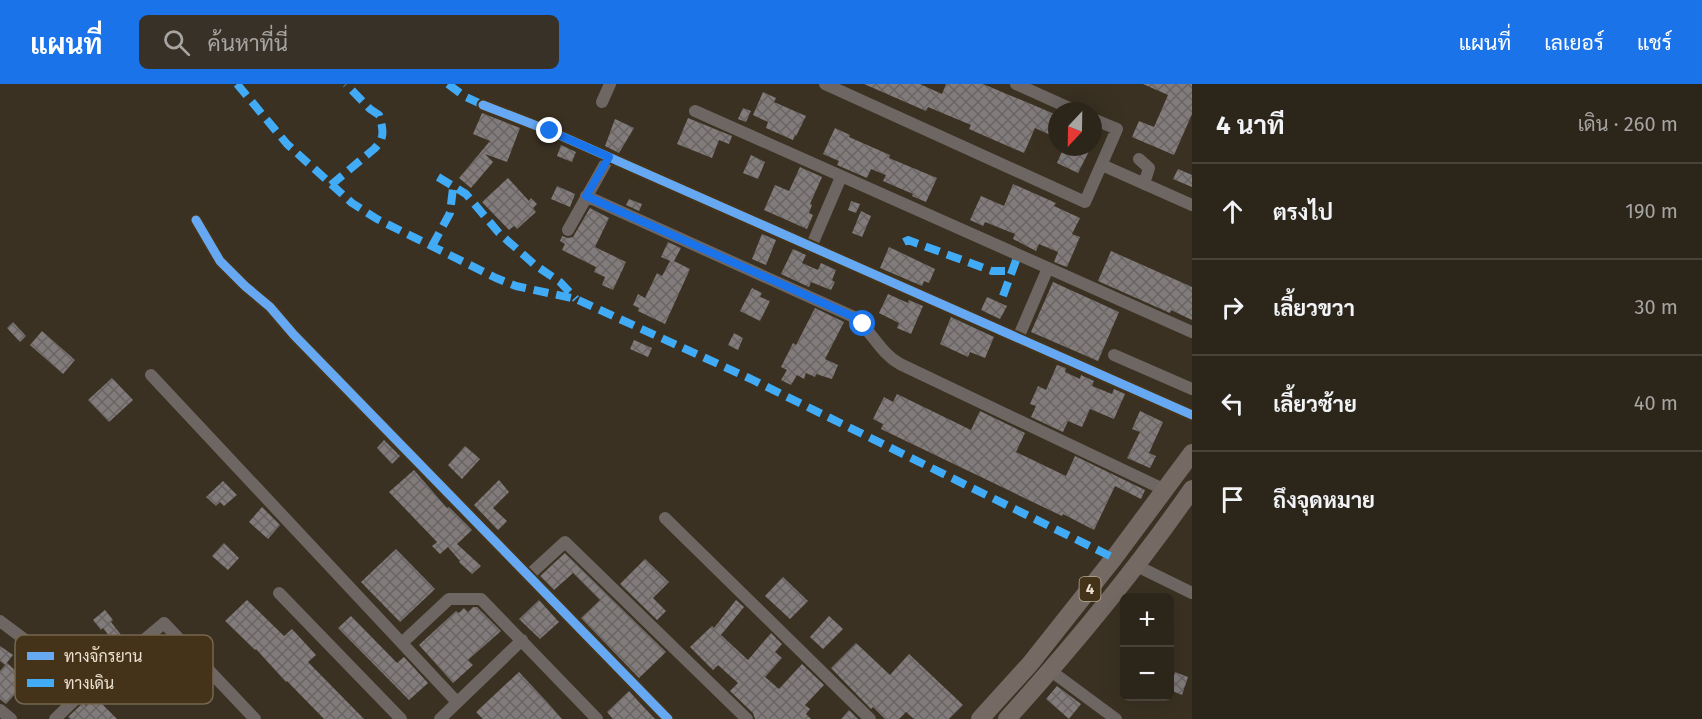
<!DOCTYPE html>
<html lang="th">
<head>
<meta charset="utf-8">
<style>
  :root { --surface:#2c251a; --page:#383127; --text:#f1f3f6; --muted:#a6a5a2; --line:#484239; --accent:#1a73e8 }
  body { margin:0; font-family:"Fira Sans",Sarabun,sans-serif; background:var(--page); color:var(--text) }
  .controls { position:absolute; right:18px; bottom:18px; display:grid; overflow:hidden; border-radius:9px; box-shadow:0 6px 24px #0002 }
  .controls button { width:54px; height:54px; display:grid; place-items:center; padding:0; border:0; border-bottom:2px solid var(--line); background:var(--surface); color:var(--text); font:30px sans-serif }
  .compass { position:absolute; left:1048px; top:18px; width:54px; height:54px; border-radius:50%; background:var(--surface); box-shadow:0 6px 24px #0002; rotate:202deg }
  .stop { position:absolute; width:18px; height:18px; margin:-14px; border:4px solid #1a73e8; border-radius:50%; background:#fff }
  .stop.end { background:#1a73e8; border-color:#fff; box-shadow:0 2px 6px #0008 }
  .list { margin:0; padding:0; list-style:none }
  h2 { display:flex; justify-content:space-between; align-items:center; height:78px; margin:0; padding:0 24px; font-size:26px }
  h2 small { font-size:20px; font-weight:400; color:var(--muted) }
  .list li { display:grid; grid-template-columns:39px 1fr auto; gap:18px; align-items:center; box-sizing:border-box; height:96px; padding:0 24px; border-top:2px solid var(--line) }
  .list b { display:block; font-size:22px; white-space:nowrap }
  .list em { font-size:20px; font-style:normal; color:var(--muted) }
  .icon { flex:none; width:33px; height:33px; fill:none; stroke:currentColor; stroke-width:2; stroke-linecap:round; stroke-linejoin:round }
  .map { position:relative; flex:none; width:1192px; height:635px; overflow:hidden }
  header { display:flex; align-items:center; gap:36px; box-sizing:border-box; height:84px; padding:0 30px; background:var(--accent); color:#fff }
  header strong { font-size:28px }
  nav { display:flex; gap:33px; margin-inline-start:auto; font-size:21px }
  .search { width:420px; height:54px; background:var(--page); display:flex; align-items:center; gap:15px; box-sizing:border-box; padding:0 21px; border-radius:9px; color:var(--muted); font-size:22px }
  main { display:flex }
  aside { flex:1; background:var(--surface) }
  .map>svg:first-child { display:block }
</style>
</head>
<body>
<header>
<strong>แผนที่</strong>
<div class="search"><svg class="icon" aria-label="search" viewBox="0 0 24 24"><circle cx="10" cy="10" r="6"/><path d="M15 15l6 6"/></svg>ค้นหาที่นี่</div>
<nav><a>แผนที่</a><a>เลเยอร์</a><a>แชร์</a></nav>
</header>
<main>
<div class="map">
<svg width="1192" height="635" viewBox="0 0 1192 635">
  <defs>
    <pattern id="building-cross-hatch" width="8" height="8" patternUnits="userSpaceOnUse" patternTransform="scale(1.5)"><rect width="8" height="8" fill="#817b7b"/><path d="M0 0l8 8M0 8l8-8" fill="none" stroke="#696563"/></pattern>
  </defs>
  <rect width="100%" height="100%" fill="#3a3122"/>
  <path fill="url(#building-cross-hatch)" d="M864,0H920L942,10L946,0H983L1057,31V54L1035,44L1024,69L969,45L971,41L928,23L926,27Z
    M1143,0H1192V30L1174,71L1132,53L1139,37L1154,43L1168,11Z
    M763,8L776,14L774,18L806,32L796,52L795,51L793,56L766,44L768,38L753,31Z
    M743,24L751,27L746,38L738,35Z
    M482,29L520,44L507,78L485,70L493,78L471,104L459,94L490,57L473,50Z
    M688,34L732,52L729,60L719,56L712,74L677,60Z
    M615,35L634,44L619,69L605,62Z
    M835,44L850,51L849,53L890,71L889,74L937,94L926,118L912,112L913,110L883,97L886,91L871,85L867,94L837,81L839,77L823,70Z
    M561,61L576,68L572,78L557,72Z
    M1064,63H1091L1078,89L1057,79Z
    M751,71L765,78L758,95L743,89Z
    M800,83L822,93L810,120L812,121L809,129L813,131L807,145L764,126L775,101L789,107Z
    M1178,85L1192,91V103L1173,95Z
    M508,94L529,117L531,114L537,120L533,124L536,128L517,145L514,142L509,146L482,118Z
    M1013,100L1056,119L1054,122L1080,134L1072,150L1080,153L1067,183L1054,178L1058,168L1039,160L1036,167L1013,155L1015,150L985,138L983,142L970,136L981,112L1004,122Z
    M557,102L575,110L570,123L551,115Z
    M629,115L642,120L639,127L626,121Z
    M851,117L860,120L856,129L848,126Z
    M590,124L609,134L595,163L626,178L613,206L602,201L605,193L594,188L596,183L562,166L565,160L560,157L562,152L568,154L573,153Z
    M861,127L871,132L862,153L852,149Z
    M762,150L776,156L766,181L752,175Z
    M668,158L681,164L674,177L690,185L665,240L638,227L639,224L633,221L638,210L645,214L657,189L662,192L670,177L661,173Z
    M889,163L935,185L929,199L924,197L922,202L880,184Z
    M793,165L806,171L802,179L818,186L821,179L836,186L832,196L835,198L831,206L811,198L809,203L781,190Z
    M1111,167L1192,203V236L1171,226L1170,229L1098,197Z
    M1053,198L1119,228L1098,277L1031,248Z
    M752,204L762,209L760,213L770,217L760,237L740,227Z
    M888,210L908,219L909,216L923,222L911,250L897,244L899,239L879,229Z
    M987,213L1007,222L1000,235L981,226Z
    M815,224L844,238L825,275L838,281L832,295L816,290L815,293L806,289L804,295L797,291L791,301L781,296L787,286L781,283L793,259L796,261Z
    M951,233L994,253L985,274L970,268L968,273L940,260Z
    M13,238L26,252L20,258L7,244Z
    M42,247L75,276L63,290L30,261Z
    M734,249L743,254L738,266L728,261Z
    M634,256L652,264L648,273L630,265Z
    M1057,281L1066,284L1065,288L1080,295L1081,291L1094,297L1092,302L1112,310L1114,305L1125,310L1114,335L1090,325L1082,343L1068,337L1063,348L1031,333L1036,322L1030,320L1038,302L1046,306Z
    M112,294L133,316L109,338L88,316Z
    M897,310L971,346L980,327L1025,349L1016,368L1066,392L1075,372L1145,406L1141,415L1115,402L1094,446L1063,430L1062,432L881,345L883,340L873,335L884,313L893,318Z
    M1140,327L1163,338L1149,369L1156,372L1150,384L1127,374L1140,348L1132,345Z
    M384,356L400,372L392,380L377,364Z
    M465,362L480,375L462,395L448,381Z
    M414,386L447,424L449,423L472,446L457,460L481,482L472,490L459,478L460,477L448,463L440,470L432,462L437,458L389,408Z
    M499,396L509,408L493,424L507,437L498,446L474,421Z
    M223,397L237,411L224,422L220,418L216,422L206,413Z
    M262,423L280,441L268,455L249,438Z
    M224,459L239,474L228,486L212,472Z
    M396,465L435,505L400,538L361,498Z
    M565,469L666,568L639,594L581,534L600,516L573,489L554,506L540,492Z
    M645,475L669,498L653,514L666,527L657,536L620,500Z
    M783,493L808,517L790,535L765,512Z
    M247,516L284,552L292,545L316,571L308,578L364,635H324L287,597L286,598L256,565L255,566L225,537Z
    M539,516L559,538L540,555L519,535Z
    M736,516L744,523L721,551L748,576L771,549L782,560L775,568L782,574L765,593L779,605L802,580L824,601L805,621L810,625L806,630L811,635H755L753,629L730,607L738,599L718,581L713,586L690,563L712,542L714,544Z
    M473,523H477L501,547L468,576L473,581L453,599L419,561L456,527L459,529L464,524L468,528Z
    M105,526L113,536L111,538L125,556L117,562L103,544L101,546L93,536Z
    M351,532L397,579L404,573L428,599L409,616L338,544Z
    M829,532L843,545L823,565L810,553Z
    M856,559L890,591L909,570L963,621L949,635H914L906,628L899,635H885L873,623L871,625L831,584Z
    M0,562L13,571L5,581L0,577Z
    M7,579L27,597L6,620L0,615V587Z
    M519,588L548,619L562,635H483L476,628Z
    M1175,588L1188,593L1182,611L1170,606Z
    M1057,602L1081,620L1069,635L1046,615Z
    M629,607L638,617L655,635H613L607,628Z
    M95,613L117,635H70L68,633L83,619L86,622Z
    M849,626L858,635H841Z"/>
  <g fill="none" stroke-linecap="round" stroke-linejoin="round">
    <path stroke="#6d6662" stroke-width="12" d="M825,0L1085,118L1117,45L1093,35
      M1016,0L1076,27
      M602,18L610,0
      M483,21L550,47L1192,331
      M695,27L1192,248
      M1139,75L1149,84L1144,100
      M1102,81L1192,121
      M586,112L854,233C872,247 880,269 900,280L1165,406
      M196,136L220,177L245,202L270,223L294,251L668,635
      M568,146L609,73
      M811,163L841,93
      M1018,254L1048,184
      M1114,271L1192,305
      M151,291L457,618
      M665,434L870,635
      M1137,482L1192,509
      M528,492L565,458L747,635
      M279,509L401,635
      M0,537L88,603
      M403,558L449,515H481L597,635
      M1051,587L1116,635
      M0,626L11,635
      M55,635L88,603L164,539L255,635
      M440,635L522,556"/>
    <path stroke="#746a63" stroke-width="18" d="M980,635L1030,580L1114,474L1192,369
      M1007,635C1073,562 1136,486 1192,405"/>
    <path stroke="#42abf6" stroke-width="8" stroke-dasharray="15 8" stroke-linecap="butt" d="M237,0L287,60L352,119L377,135L496,194L516,202L576,215L751,295L1114,474
      M448,0L464,12L483,21
      M438,93L466,110L499,149L535,181L560,198L576,215
      M331,101L374,65C386,54 383,45 379,31L370,25L346,0
      M904,158L908,156L992,187H1005L1014,183
      M432,162L450,129L453,104
      M1003,212L1018,171"/>
    <defs>
      <path id="cycleway" d="M483,21L550,47L1192,331
        M196,136L220,177L245,202L270,223L294,251L668,635"/>
    </defs>
    <use href="#cycleway" stroke="#443318" stroke-width="13"/>
    <use href="#cycleway" stroke="#66a8f1" stroke-width="9"/>
  </g>
  <g fill="none" stroke-linecap="round" stroke-linejoin="round">
    <path stroke="#1a73e8" stroke-width="8" d="M550,47L609,73L586,112L854,233L863,240"/>
  </g>
  <g text-anchor="middle" stroke-width="6" stroke-linejoin="round" paint-order="stroke">
    <rect fill="#443318" stroke="#b9ac9a" stroke-width="1.5" x="1079.5" y="493" width="21" height="24" rx="4.5"/>
    <g font-size="15" font-weight="bold" fill="#ebe0d1">
      <text x="1090" y="510">4</text>
    </g>
  </g>
  <rect x="15" y="551" width="198" height="69" rx="9" fill="#443318" stroke="#766750" stroke-width="1.5"/>
  <rect x="27" y="568" width="27" height="8" fill="#66a8f1"/>
  <rect x="27" y="595" width="27" height="8" fill="#42abf6"/>
  <g font-size="16" fill="#ebe0d1">
    <text x="64" y="578">ทางจักรยาน</text>
    <text x="64" y="605">ทางเดิน</text>
  </g>
</svg>
<div class="controls">
<button>+</button>
<button>−</button>
</div>
<svg class="compass" viewBox="-18 -18 36 36"><path d="M0-13l5 13h-10z" fill="#e53935"/><path d="M0 13l5-13h-10z" fill="#a6a5a2"/></svg>
<div class="stop" style="left:863px;top:240px"></div>
<div class="stop end" style="left:550px;top:47px"></div>
</div>
<aside>
<h2>4 นาที<small>เดิน · 260 m</small></h2>
<ul class="list">
<li><svg class="icon" aria-label="ahead" viewBox="0 0 24 24"><path d="M12 20V5M6 11l6-6 6 6"/></svg><div><b>ตรงไป</b></div><em>190 m</em></li>
<li><svg class="icon" aria-label="right" viewBox="0 0 24 24"><path d="M7 20v-9h11M14 6l5 5-5 5"/></svg><div><b>เลี้ยวขวา</b></div><em>30 m</em></li>
<li><svg class="icon" aria-label="left" viewBox="0 0 24 24"><path d="M17 20v-9H6M10 6l-5 5 5 5"/></svg><div><b>เลี้ยวซ้าย</b></div><em>40 m</em></li>
<li><svg class="icon" aria-label="arrive" viewBox="0 0 24 24"><path d="M6 21V4h12l-3 4 3 4H6"/></svg><div><b>ถึงจุดหมาย</b></div></li>
</ul>
</aside>
</main>
</body>
</html>
